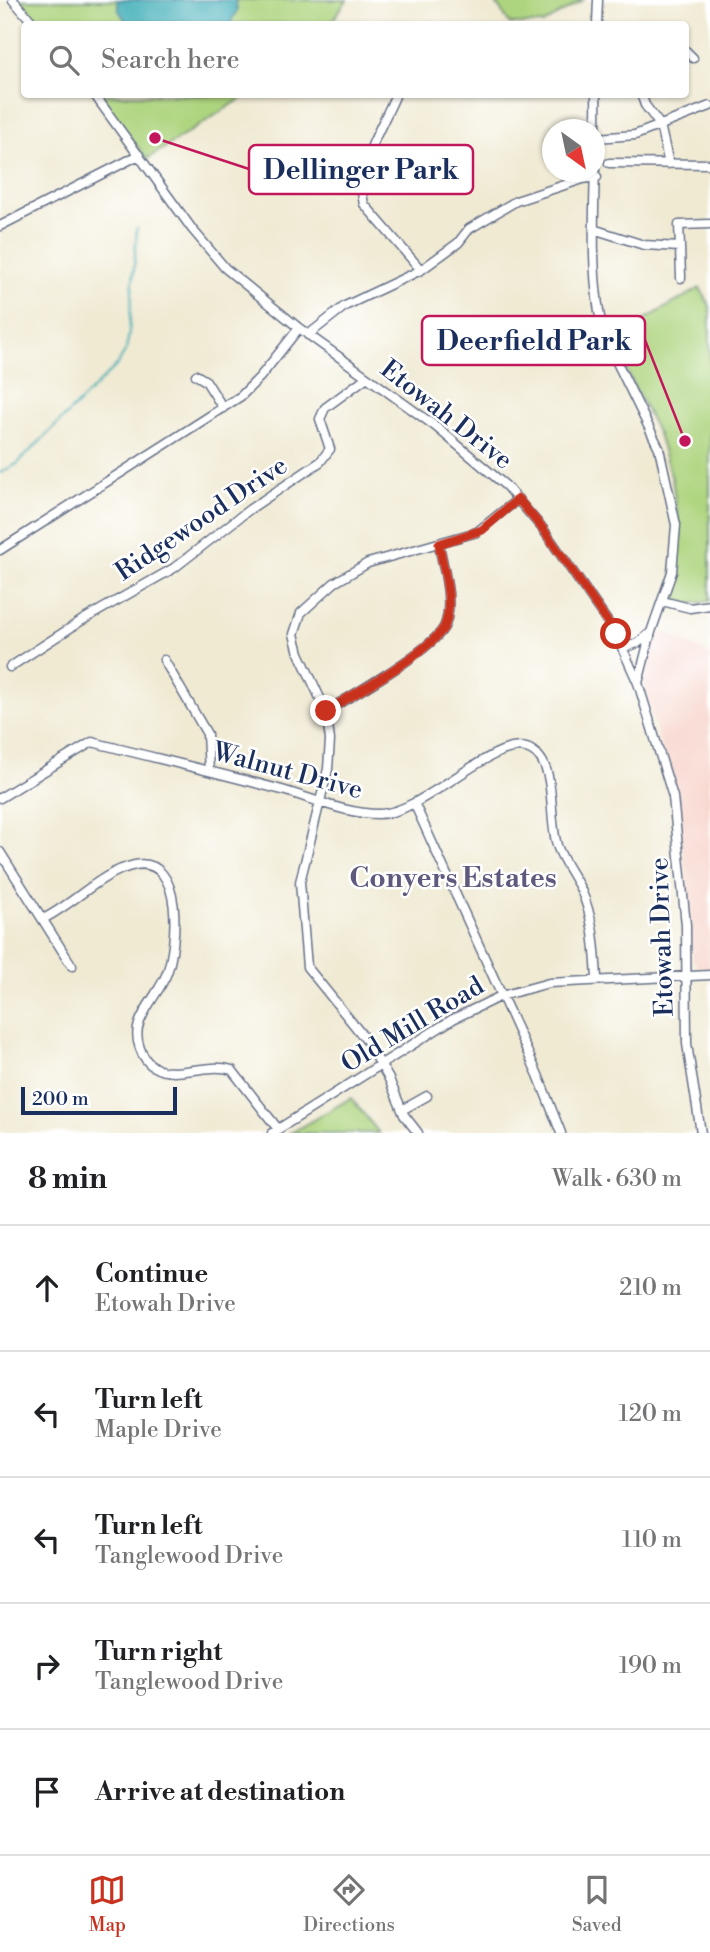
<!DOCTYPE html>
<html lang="en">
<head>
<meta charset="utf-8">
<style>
  :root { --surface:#fff; --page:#f6f6f6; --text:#202124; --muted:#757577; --line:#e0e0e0; --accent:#c8321e }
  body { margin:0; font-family:"Libre Bodoni",serif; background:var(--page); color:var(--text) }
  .compass { position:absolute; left:542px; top:119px; width:63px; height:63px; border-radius:50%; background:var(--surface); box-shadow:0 2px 5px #0004; rotate:147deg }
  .scale { position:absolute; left:21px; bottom:18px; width:156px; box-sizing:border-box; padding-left:7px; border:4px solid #1b2f5e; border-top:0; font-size:19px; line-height:24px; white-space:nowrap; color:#1b2f5e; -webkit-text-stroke:5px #fff; paint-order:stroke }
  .stop { position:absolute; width:21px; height:21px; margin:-16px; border:5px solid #c8321e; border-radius:50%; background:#fff }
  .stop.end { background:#c8321e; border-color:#fff; box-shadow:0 2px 7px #0008 }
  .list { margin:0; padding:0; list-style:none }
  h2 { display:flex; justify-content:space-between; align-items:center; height:91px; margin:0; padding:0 28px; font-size:30px }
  h2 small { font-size:23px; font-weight:400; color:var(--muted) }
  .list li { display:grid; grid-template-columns:46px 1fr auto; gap:21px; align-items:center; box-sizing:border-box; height:126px; padding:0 28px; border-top:2px solid var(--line) }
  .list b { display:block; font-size:26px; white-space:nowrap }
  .list p { margin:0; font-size:23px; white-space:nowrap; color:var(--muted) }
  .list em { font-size:23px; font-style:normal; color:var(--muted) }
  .icon { flex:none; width:38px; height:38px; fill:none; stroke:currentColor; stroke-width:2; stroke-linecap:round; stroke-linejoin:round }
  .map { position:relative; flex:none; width:710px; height:1133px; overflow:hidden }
  .search { position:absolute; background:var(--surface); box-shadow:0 2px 5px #0004; left:21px; right:21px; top:21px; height:77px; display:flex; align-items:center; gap:18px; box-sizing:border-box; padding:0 24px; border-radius:7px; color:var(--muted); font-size:26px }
  .sheet { height:721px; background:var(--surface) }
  nav { display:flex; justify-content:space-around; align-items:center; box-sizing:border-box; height:98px; border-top:2px solid var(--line); background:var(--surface); font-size:19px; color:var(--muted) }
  nav a { display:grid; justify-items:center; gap:4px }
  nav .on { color:var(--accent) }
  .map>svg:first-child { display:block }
</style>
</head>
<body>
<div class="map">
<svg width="710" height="1133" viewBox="0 0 710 1133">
  <rect width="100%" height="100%" fill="#fff"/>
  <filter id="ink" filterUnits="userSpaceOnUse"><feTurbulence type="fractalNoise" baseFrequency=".0143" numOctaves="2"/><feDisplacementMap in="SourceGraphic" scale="14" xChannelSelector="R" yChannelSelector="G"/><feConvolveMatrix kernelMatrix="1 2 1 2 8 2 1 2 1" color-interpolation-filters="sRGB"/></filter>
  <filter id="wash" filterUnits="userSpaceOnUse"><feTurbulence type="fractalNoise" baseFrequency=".00686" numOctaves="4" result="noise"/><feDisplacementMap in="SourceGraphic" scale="28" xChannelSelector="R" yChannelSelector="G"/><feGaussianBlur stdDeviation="1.57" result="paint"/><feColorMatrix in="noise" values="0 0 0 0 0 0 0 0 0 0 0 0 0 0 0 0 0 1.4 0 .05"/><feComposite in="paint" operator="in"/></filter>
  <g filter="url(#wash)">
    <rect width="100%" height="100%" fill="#f0ead3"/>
    <path fill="#f7d1c8" d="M656,632H665L710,655V968H699L692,960L689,897L675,795L645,691L643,676L650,642Z"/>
    <path fill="#add47e" stroke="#64826e" stroke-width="2" d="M18,0H347L330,24H40Z
      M494,0H583L543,24H510Z
      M98,95H247L147,159Z
      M700,288L710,306V601L690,604L669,599L680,535L672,479L658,434L611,339Z
      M351,1098L379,1133H289L292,1132Z"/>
    <path fill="#3bacb6" stroke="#2b6e8a" stroke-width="2" d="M117,0H235L237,10L230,24H128L119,11Z"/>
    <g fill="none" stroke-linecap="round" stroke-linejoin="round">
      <path stroke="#3bacb6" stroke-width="2" d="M0,473L17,464L118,364L126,350L129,333L137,228"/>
    </g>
  </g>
  <g filter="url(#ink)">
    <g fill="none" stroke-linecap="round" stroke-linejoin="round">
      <defs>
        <path id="minor" d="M13,0L34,24
          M597,24L598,0
          M686,51L693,58
          M94,94L192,229L225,268L299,328L435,426L506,486L543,529L616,634L638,683L673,797L686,925L687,1044L701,1133
          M396,94C382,128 354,167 364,204L421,270
          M596,94C598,167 585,271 605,338L659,448L676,525L672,572L651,632L638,683
          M641,94L645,105L660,125L669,164
          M597,138L635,135L710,106
          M609,163L710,164
          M0,226L139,155
          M596,230L644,245L680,247L681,278
          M680,247L679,225L710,224
          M308,335L345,306L421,270L458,243L469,229L516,201L583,179L597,177
          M196,375L206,381L223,408
          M0,550L241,396L260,377L299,328
          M662,601L690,608L710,605
          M623,648L638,643L649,634
          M164,660L207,734L209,771
          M10,667L81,621L174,568L250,509L320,462L330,449L320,419L325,408L367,377
          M326,711C350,697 436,648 445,625C454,601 443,568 439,544
          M0,798L92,742C155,758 219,773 282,790C314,799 346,814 379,814C424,814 498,731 531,750C559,765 547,821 558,848C564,863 574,876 581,890C594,919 595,948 597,978
          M415,805L538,1075L561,1133
          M0,852L72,966
          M43,919C74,904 101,872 135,865C185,856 177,945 167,973C160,991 145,1006 139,1024C134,1038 141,1059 154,1067C174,1080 206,1062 232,1070L278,1129
          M402,1110L427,1096
          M272,1133L453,1019L501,996L549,983L710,975
          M418,1133L404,1115L389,1079L367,1041L307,967L300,882L328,769L330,740L326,711L299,653L294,634L301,613L334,583L368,563L477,532L518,499"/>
      </defs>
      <use href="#minor" stroke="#667087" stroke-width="11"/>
      <use href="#minor" stroke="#fff" stroke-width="8"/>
    </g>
  </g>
  <g fill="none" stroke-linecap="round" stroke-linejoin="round" filter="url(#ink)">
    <path stroke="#c8321e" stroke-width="9" d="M326,711C350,697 436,648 445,625C454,601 443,568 439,544L482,530L518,499L543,529L616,634"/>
  </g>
  <g text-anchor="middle" stroke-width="5" stroke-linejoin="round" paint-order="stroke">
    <g font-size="26" fill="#1b2f5e" stroke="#fff">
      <text transform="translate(447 414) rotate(38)" y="9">Etowah Drive</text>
      <text transform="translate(201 518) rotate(-34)" y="9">Ridgewood Drive</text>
      <text transform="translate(288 770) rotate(15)" y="9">Walnut Drive</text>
      <text transform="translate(661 937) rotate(-92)" y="9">Etowah Drive</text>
      <text transform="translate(412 1024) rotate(-31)" y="9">Old Mill Road</text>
    </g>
    <g font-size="28" font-weight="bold" fill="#5f597e" stroke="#fff">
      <text x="453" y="887">Conyers Estates</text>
    </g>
  </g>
  <path fill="none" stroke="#c2185b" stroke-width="2.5" d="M155 138L249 169M685 441L645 340"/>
  <g fill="#c2185b" stroke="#fff" stroke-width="2.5">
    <circle cx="155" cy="138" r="7"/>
    <circle cx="685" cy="441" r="7"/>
  </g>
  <g fill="#fff" stroke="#c2185b" stroke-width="2.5">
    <rect x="249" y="145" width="224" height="49" rx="7"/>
    <rect x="422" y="316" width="223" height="49" rx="7"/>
  </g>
  <g font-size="28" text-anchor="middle" font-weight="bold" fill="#1b2f5e">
    <text x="361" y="179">Dellinger Park</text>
    <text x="534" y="350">Deerfield Park</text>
  </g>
</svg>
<svg class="compass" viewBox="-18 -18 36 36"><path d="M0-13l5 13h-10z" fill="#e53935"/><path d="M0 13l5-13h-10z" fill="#757577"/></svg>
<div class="scale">200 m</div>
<div class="stop" style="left:616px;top:634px"></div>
<div class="stop end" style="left:326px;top:711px"></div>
<div class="search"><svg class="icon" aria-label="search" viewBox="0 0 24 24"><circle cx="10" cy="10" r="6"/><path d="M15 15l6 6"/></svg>Search here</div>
</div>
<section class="sheet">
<h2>8 min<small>Walk · 630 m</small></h2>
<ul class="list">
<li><svg class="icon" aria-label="ahead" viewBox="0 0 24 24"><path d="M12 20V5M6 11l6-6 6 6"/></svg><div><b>Continue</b><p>Etowah Drive</p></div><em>210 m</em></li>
<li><svg class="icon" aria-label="left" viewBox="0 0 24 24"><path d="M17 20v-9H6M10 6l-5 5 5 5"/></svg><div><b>Turn left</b><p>Maple Drive</p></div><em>120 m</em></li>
<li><svg class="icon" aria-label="left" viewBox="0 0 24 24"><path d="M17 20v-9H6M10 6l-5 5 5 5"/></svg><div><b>Turn left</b><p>Tanglewood Drive</p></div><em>110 m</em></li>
<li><svg class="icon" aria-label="right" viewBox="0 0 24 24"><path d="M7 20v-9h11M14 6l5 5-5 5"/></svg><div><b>Turn right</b><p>Tanglewood Drive</p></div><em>190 m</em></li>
<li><svg class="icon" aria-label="arrive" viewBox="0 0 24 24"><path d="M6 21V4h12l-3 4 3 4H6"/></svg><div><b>Arrive at destination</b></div></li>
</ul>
</section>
<nav>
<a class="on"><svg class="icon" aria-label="map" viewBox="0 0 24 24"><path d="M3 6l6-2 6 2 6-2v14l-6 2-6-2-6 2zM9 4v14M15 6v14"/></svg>Map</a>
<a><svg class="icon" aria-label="directions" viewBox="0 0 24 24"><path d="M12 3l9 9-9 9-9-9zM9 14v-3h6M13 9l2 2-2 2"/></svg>Directions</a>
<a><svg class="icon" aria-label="saved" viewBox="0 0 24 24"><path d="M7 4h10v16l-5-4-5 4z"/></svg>Saved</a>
</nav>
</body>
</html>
